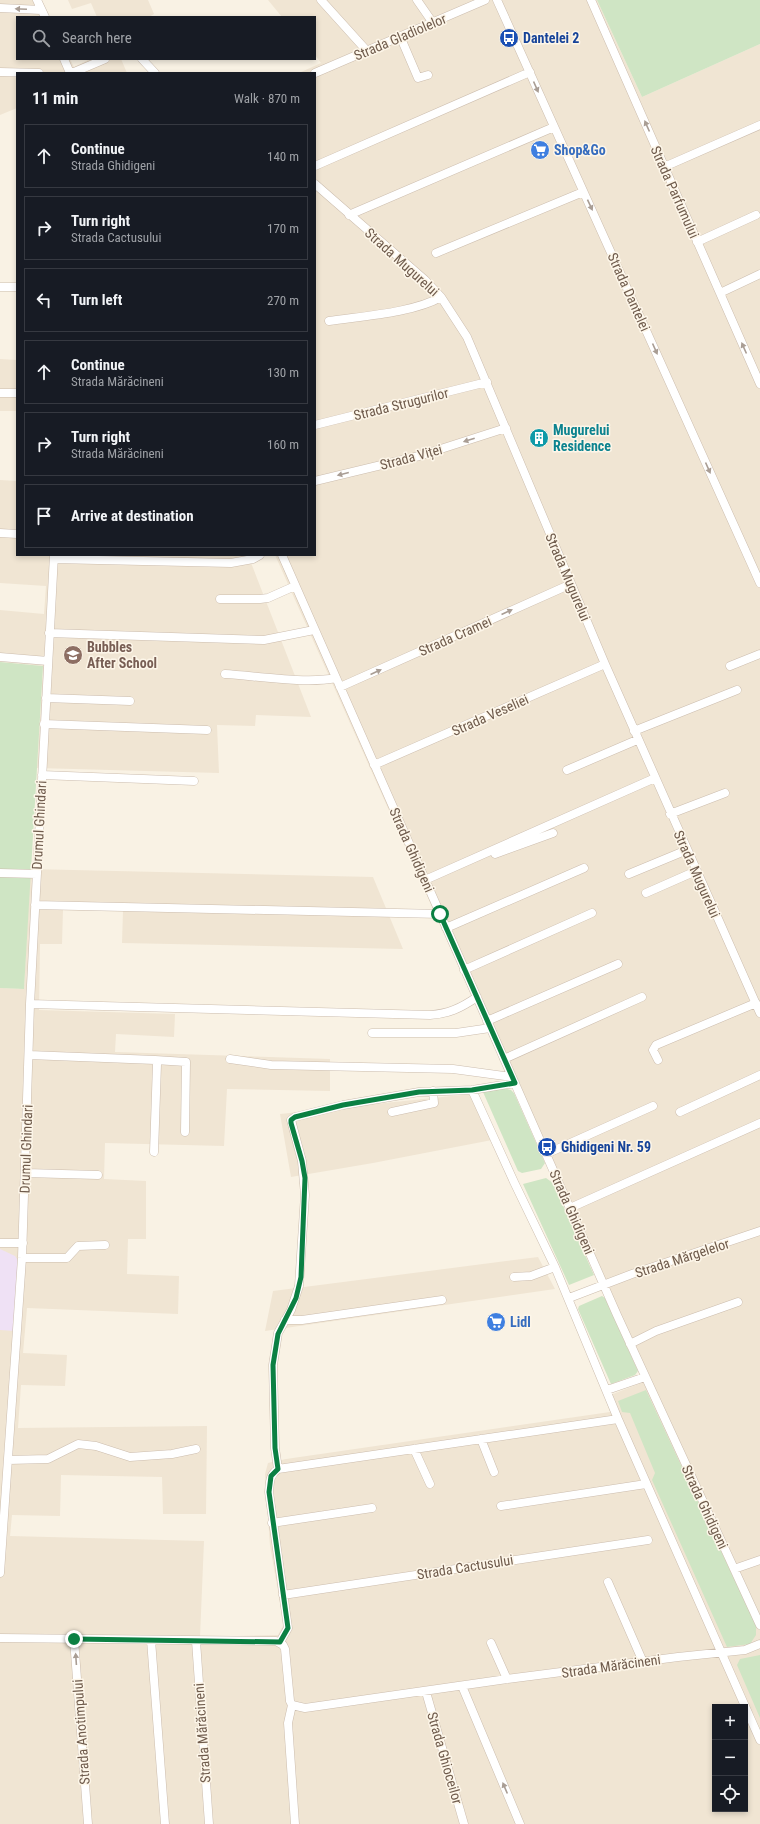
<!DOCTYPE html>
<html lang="en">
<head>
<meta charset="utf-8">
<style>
  :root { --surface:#171b24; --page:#242831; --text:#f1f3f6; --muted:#9ea1a6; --line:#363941 }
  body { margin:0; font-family:"Roboto Condensed",sans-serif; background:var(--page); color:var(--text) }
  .controls { position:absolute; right:12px; bottom:12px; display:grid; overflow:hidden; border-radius:0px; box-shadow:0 2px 6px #0003 }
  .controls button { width:36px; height:36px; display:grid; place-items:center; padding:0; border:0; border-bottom:1px solid var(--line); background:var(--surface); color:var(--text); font:20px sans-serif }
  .stop { position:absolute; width:12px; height:12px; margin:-9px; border:3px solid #0b8043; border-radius:50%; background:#fff }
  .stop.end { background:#0b8043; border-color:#fff; box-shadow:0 1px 4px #0008 }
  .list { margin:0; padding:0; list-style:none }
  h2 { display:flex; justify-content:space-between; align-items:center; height:52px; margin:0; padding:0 16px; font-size:17px }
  h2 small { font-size:13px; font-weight:400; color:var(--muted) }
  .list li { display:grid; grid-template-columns:26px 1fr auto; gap:12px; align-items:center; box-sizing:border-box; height:64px; margin:0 8px 8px; padding:0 8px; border:1px solid var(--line); border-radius:0px }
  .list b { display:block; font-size:15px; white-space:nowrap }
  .list p { margin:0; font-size:13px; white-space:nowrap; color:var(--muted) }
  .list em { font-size:13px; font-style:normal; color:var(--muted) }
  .icon { flex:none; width:22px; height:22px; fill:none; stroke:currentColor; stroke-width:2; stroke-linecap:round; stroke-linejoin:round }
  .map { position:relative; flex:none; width:760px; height:1824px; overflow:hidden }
  .search { position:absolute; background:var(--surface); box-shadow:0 2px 6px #0003; left:16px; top:16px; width:300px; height:44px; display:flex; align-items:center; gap:10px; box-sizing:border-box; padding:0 14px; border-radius:0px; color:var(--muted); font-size:15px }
  .panel { position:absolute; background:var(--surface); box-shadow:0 2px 6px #0003; left:16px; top:72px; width:300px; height:484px; border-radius:0px }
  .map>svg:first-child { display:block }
</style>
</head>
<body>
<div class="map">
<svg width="760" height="1824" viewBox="0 0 760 1824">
  <rect width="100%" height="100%" fill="#f9f2e4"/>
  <path fill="#f0e5d3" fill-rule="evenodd" d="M0,0H41L49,17H17V59H70L74,67L90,59H121L127,73H17V108L0,115Z
    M68,0H148L154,14L149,17H97L91,3L72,9Z
    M268,0H597L642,97L760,44V1824H0V1635H104L0,1634V988L24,989L30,869L373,877L403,949L122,943L123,911L63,910L62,944H40L39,1010L175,1014L174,1037L116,1034L115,1052L330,1059V1091L227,1089L224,1146L105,1143L104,1179L146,1181V1239H128L127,1274L179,1276L178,1314L27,1308L23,1353L67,1355L65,1386L21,1385L18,1428L207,1426L206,1514H163L162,1477L61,1475L60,1516L12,1515L10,1536L204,1541L200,1637L278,1635L284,1624L270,1546L265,1474L268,1463L286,1459L610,1412L605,1397L644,1382L275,555H315V73H299L321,63L315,55V17H282ZM715,1707H745V1809H715Z
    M0,359L17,360V411H0Z
    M0,480L17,481V555H248L311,717L256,715L255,726L217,725L219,773L37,768L43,666L0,662V610L44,614L46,586L0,583Z
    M471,1094L492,1140L373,1163L291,1177L280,1114Z
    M538,1257L555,1289L265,1331L273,1291Z"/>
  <path fill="#efe1f5" d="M0,1249L15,1256L19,1262L15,1331L0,1330Z"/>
  <path fill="#cfe5c4" d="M597,0H760V44L642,97Z
    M0,662L43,666L24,989L0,988Z
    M504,1088L511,1090L514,1093L545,1163L541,1169L522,1173L518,1171L483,1092Z
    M546,1178L553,1183L594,1275L569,1285L523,1184Z
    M602,1296L605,1298L638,1371L635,1375L611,1384L578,1309L579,1306Z
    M646,1390L756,1626V1635L750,1644L727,1647L652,1480L655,1473L630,1413L622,1412L618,1401Z
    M760,1655V1718L737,1665L740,1659Z"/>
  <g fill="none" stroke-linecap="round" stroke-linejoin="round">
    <defs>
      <path id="minor" d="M37,0L45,17
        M321,0L367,51
        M417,0L433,23
        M497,0L760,583
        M591,0L760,384
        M0,8L41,10
        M400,36L418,78L428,75
        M64,59L70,73
        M142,59L155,73
        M0,72L39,73
        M72,73L105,59
        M315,73L485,0
        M315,166L530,72
        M664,167L760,125
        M315,184L425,280L441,297L467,337L605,664L760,1013
        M349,215L554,127
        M697,242L756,215
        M436,253L583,192
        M0,287H17
        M720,293L760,274
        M329,321C362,316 413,313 441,297
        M0,393H17
        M315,425L487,382
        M315,481L419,456L506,428
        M0,533L17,534
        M282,555L617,1315L760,1625
        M54,559L231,563L253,559L260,555
        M220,599H260L268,598L295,586
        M49,633L264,640L314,630
        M0,657L48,661
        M730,666L760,654
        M225,674C257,676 306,684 336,678
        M340,687L571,584
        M46,698L130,701
        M44,724L207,730
        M634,731L737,690
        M374,765L605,664
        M567,770L637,740
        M42,775L194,781
        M670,814L725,793
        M495,854L553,833
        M0,873L37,874
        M629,874L687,850
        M425,880L655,778
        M646,893L696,871
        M35,905L440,914
        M446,928L584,868
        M464,970L592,913
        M30,1004L430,1015C448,1014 461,1008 477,997
        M487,1021L618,964
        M372,1033H456L490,1028
        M29,1055L155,1060L157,1064L154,1152
        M230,1059L271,1065L453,1069L512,1077
        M504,1059L642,997
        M155,1060L186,1062L185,1132
        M658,1060L653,1050L656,1045L756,1003
        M472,1090L514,1182L555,1267L618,1419L760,1740
        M392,1112L434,1103L433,1091
        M680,1112L760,1075
        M546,1154L653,1106
        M26,1173L98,1175
        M570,1208L760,1123
        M0,1243H23
        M22,1258H67L78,1246L105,1245
        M514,1277L531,1276L555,1267
        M569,1298L632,1274L760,1231
        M285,1320H302L442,1300
        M630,1344L656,1331L738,1302
        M607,1390L645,1377
        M481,1439L494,1472
        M414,1449L430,1484
        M8,1460L48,1459L78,1444L96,1446L130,1457L172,1454L196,1449
        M278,1469L275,1448L273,1365L278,1333L291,1310L299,1286L305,1195L302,1161L291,1120L295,1117L343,1105L419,1092L472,1090L515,1083
        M501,1506L646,1484
        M272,1523L372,1508
        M734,1569L760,1560
        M0,1573L22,1258L30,1004L54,555
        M608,1582L643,1662
        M283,1595L648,1540
        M0,1638L276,1641L283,1645L285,1649L290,1701L292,1705L305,1708L507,1679L678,1657L745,1650L760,1644
        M74,1639L88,1824
        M151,1640L165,1824
        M196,1641L209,1824
        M280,1642L288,1628L269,1492C270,1483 269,1475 278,1469L618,1419
        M491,1643L507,1679
        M462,1686L520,1824
        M426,1692L464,1824
        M292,1705L288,1723L295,1824"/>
    </defs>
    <use href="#minor" stroke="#ccbdae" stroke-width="9"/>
    <use href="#minor" stroke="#fff" stroke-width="8"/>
  </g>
  <defs><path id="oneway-solid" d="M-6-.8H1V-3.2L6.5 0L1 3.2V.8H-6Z"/></defs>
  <g fill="#a99d94">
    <use href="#oneway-solid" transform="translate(21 9) rotate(-178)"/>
    <use href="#oneway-solid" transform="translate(536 87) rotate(66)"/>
    <use href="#oneway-solid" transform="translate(647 126) rotate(-114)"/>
    <use href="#oneway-solid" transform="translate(590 205) rotate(65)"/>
    <use href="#oneway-solid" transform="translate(744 348) rotate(-114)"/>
    <use href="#oneway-solid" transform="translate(655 349) rotate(66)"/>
    <use href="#oneway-solid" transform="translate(469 440) rotate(162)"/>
    <use href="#oneway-solid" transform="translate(708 468) rotate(66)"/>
    <use href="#oneway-solid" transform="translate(343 474) rotate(166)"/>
    <use href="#oneway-solid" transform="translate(507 612) rotate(-24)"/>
    <use href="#oneway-solid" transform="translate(376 672) rotate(-24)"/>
    <use href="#oneway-solid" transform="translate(76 1659) rotate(-94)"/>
    <use href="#oneway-solid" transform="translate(505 1788) rotate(-113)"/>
  </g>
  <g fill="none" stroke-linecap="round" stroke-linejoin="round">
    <path stroke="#0b8043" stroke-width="5" d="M74,1639L280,1642L288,1628L269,1492L271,1476L278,1469L275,1448L273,1365L278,1334L296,1298L301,1277L305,1178L302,1161L291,1123V1120L295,1117L343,1105L419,1092L472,1090L515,1083L440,914"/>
  </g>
  <defs>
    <symbol id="bus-disc" viewBox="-11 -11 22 22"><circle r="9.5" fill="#1a4fb4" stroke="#fdf6e9"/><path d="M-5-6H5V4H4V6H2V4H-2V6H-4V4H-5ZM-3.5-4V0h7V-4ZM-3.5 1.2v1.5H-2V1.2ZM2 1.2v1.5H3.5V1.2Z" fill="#fff"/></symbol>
    <symbol id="supermarket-disc" viewBox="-11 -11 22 22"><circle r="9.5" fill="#3f7fe0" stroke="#fdf6e9"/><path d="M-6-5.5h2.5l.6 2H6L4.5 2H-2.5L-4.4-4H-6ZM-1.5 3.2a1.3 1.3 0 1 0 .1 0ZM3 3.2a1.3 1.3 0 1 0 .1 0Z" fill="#fff"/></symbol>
    <symbol id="building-disc" viewBox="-11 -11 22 22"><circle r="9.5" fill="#0f9aa8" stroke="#fdf6e9"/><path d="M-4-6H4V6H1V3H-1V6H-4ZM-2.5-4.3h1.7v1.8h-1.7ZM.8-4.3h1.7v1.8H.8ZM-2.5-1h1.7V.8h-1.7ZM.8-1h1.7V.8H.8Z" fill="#fff"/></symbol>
    <symbol id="school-disc" viewBox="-11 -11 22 22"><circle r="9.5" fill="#8d6e63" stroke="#fdf6e9"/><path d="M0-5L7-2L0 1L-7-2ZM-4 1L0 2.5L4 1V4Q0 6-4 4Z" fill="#fff"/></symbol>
  </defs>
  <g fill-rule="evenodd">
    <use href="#bus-disc" x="498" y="27" width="22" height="22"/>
    <use href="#supermarket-disc" x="529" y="139" width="22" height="22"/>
    <use href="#building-disc" x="528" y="427" width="22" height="22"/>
    <use href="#school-disc" x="62" y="644" width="22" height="22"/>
    <use href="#bus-disc" x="536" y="1136" width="22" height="22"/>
    <use href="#supermarket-disc" x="485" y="1311" width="22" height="22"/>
  </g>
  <g text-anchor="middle" stroke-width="3" stroke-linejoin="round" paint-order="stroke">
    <g font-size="14" fill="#6f5b4c" stroke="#fdf6e9">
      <text transform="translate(400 37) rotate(-23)" y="5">Strada Gladiolelor</text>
      <text transform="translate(675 192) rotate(66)" y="5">Strada Parfumului</text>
      <text transform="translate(402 262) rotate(42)" y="5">Strada Mugurelui</text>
      <text transform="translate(629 292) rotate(66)" y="5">Strada Dantelei</text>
      <text transform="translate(401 404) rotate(-14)" y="5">Strada Strugurilor</text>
      <text transform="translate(411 457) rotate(-15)" y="5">Strada Viței</text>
      <text transform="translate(568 577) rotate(67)" y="5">Strada Mugurelui</text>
      <text transform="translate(455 636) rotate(-24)" y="5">Strada Cramei</text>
      <text transform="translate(490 715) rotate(-24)" y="5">Strada Veseliei</text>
      <text transform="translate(39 825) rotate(-87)" y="5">Drumul Ghindari</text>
      <text transform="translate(412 850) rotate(66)" y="5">Strada Ghidigeni</text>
      <text transform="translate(697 874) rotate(66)" y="5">Strada Mugurelui</text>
      <text transform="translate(26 1149) rotate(-88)" y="5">Drumul Ghindari</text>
      <text transform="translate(572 1212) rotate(66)" y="5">Strada Ghidigeni</text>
      <text transform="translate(682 1258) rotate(-18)" y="5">Strada Mărgelelor</text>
      <text transform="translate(705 1507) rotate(65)" y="5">Strada Ghidigeni</text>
      <text transform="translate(465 1567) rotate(-9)" y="5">Strada Cactusului</text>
      <text transform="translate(611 1666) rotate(-8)" y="5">Strada Mărăcineni</text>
      <text transform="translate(81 1732) rotate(-94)" y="5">Strada Anotimpului</text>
      <text transform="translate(202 1733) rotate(-94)" y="5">Strada Mărăcineni</text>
      <text transform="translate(445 1758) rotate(74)" y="5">Strada Ghioceilor</text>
    </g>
    <g font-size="14" font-weight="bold" fill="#164399" stroke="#fdf6e9" text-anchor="start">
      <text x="523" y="43">Dantelei 2</text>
      <text x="561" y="1152">Ghidigeni Nr. 59</text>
    </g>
    <g font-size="14" font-weight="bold" fill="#366cbe" stroke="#fdf6e9" text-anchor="start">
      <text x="554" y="155">Shop&amp;Go</text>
      <text x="510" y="1327">Lidl</text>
    </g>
    <g font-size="14" font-weight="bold" fill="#0d838f" stroke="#fdf6e9" text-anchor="start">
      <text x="553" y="435">Mugurelui<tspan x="553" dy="16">Residence</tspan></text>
    </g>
    <g font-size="14" font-weight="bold" fill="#785e54" stroke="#fdf6e9" text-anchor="start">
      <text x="87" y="652">Bubbles<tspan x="87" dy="16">After School</tspan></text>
    </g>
  </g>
</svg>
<div class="controls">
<button>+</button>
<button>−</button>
<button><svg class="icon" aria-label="locate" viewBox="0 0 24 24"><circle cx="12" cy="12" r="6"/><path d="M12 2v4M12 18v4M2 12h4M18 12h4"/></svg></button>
</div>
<div class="stop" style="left:440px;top:914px"></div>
<div class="stop end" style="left:74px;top:1639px"></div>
<div class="search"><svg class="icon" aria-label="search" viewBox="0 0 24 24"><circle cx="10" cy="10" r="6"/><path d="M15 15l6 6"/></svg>Search here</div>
<section class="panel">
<h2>11 min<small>Walk · 870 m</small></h2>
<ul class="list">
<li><svg class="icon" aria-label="ahead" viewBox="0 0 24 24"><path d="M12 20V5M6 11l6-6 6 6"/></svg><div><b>Continue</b><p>Strada Ghidigeni</p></div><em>140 m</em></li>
<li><svg class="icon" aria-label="right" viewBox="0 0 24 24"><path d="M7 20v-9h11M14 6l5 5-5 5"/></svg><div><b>Turn right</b><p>Strada Cactusului</p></div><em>170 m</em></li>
<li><svg class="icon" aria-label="left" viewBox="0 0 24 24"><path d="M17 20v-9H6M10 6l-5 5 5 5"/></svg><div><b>Turn left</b></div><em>270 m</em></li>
<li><svg class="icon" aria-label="ahead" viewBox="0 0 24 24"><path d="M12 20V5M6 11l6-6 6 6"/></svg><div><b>Continue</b><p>Strada Mărăcineni</p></div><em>130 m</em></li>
<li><svg class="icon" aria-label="right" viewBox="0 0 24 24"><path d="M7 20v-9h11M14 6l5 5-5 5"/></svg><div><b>Turn right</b><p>Strada Mărăcineni</p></div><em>160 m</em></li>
<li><svg class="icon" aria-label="arrive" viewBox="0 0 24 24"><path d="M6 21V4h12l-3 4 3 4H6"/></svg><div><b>Arrive at destination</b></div></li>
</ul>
</section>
</div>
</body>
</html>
